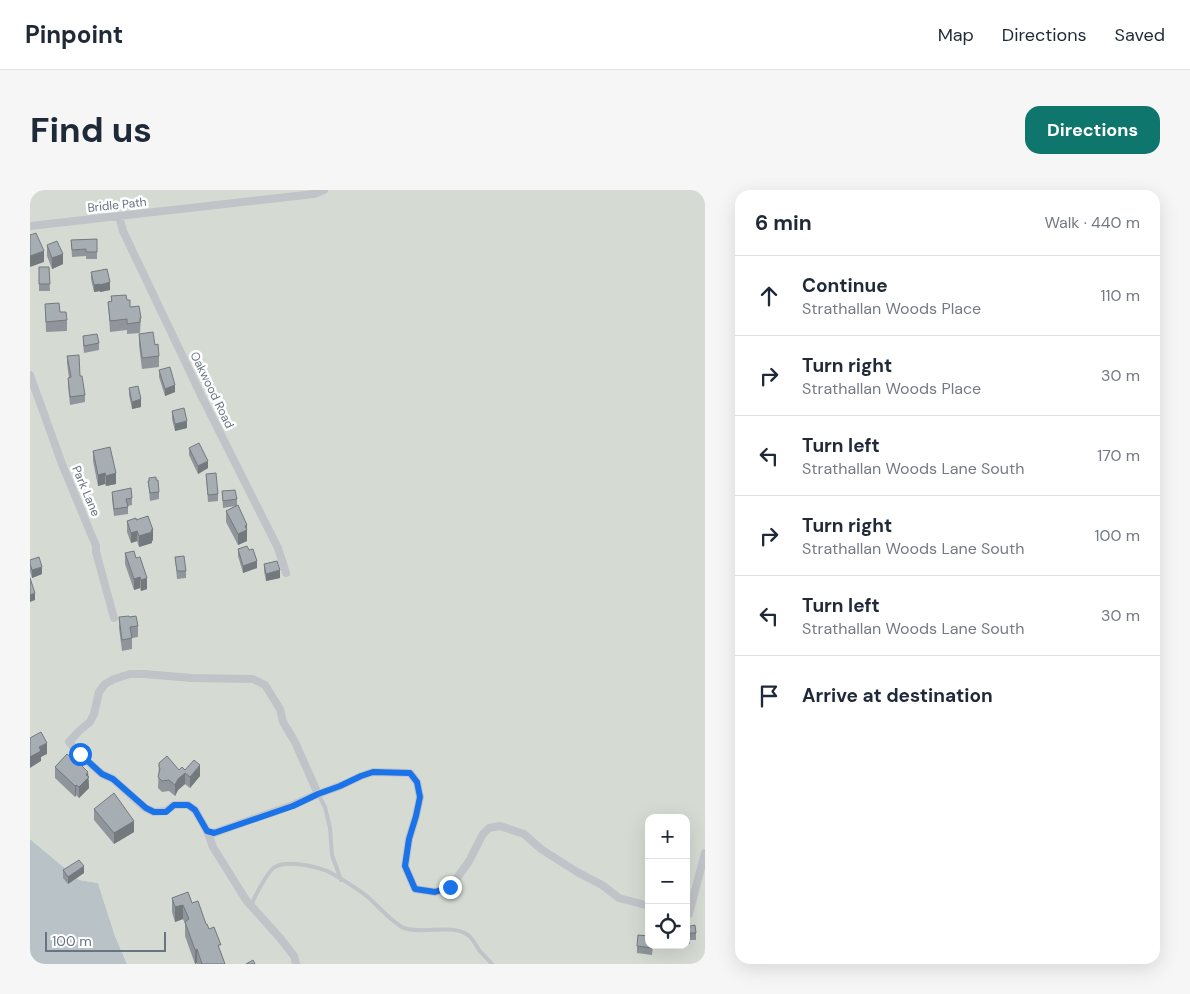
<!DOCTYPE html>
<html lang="en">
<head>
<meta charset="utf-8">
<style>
  :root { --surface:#fff; --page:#f6f6f7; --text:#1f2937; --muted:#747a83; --line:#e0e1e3; --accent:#0f766e }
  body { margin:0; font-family:"DM Sans",sans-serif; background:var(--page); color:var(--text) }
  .controls { position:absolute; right:15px; bottom:15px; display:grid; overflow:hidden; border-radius:10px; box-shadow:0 5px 20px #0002 }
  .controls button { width:45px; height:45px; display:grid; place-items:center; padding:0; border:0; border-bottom:1px solid var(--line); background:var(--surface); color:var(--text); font:25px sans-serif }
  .scale { position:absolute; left:15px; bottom:12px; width:121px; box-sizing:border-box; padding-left:5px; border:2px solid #687481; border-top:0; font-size:14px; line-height:18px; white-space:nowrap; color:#687481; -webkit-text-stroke:4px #fff; paint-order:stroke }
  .stop { position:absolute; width:15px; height:15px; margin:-11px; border:4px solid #1a73e8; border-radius:50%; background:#fff }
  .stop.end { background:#1a73e8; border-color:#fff; box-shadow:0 1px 5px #0008 }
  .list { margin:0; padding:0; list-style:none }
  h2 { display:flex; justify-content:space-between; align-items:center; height:65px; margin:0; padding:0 20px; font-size:21px }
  h2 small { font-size:16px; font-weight:400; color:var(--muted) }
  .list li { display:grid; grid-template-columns:32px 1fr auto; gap:15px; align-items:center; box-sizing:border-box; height:80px; padding:0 20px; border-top:1px solid var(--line) }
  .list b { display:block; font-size:19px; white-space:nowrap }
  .list p { margin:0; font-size:16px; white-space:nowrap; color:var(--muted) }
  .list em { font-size:16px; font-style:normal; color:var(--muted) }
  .icon { flex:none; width:28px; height:28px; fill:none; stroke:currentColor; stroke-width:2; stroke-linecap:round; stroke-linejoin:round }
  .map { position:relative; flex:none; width:675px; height:774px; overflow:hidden; border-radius:15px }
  header { display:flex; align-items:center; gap:30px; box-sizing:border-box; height:70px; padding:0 25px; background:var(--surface); border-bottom:1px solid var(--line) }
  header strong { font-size:24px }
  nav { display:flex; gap:28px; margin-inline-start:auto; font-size:18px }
  .intro { display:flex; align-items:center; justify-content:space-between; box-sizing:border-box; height:120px; padding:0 30px }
  h1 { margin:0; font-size:35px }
  .button { padding:12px 22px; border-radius:15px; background:var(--accent); color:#fff; font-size:18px; font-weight:700 }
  main { display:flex; gap:30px; padding:0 30px }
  aside { flex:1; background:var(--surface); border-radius:15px; box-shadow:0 5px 20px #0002 }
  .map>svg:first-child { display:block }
</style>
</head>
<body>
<header>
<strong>Pinpoint</strong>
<nav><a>Map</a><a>Directions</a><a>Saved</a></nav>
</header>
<div class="intro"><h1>Find us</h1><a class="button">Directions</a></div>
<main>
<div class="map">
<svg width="675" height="774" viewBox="0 0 675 774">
  <rect width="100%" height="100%" fill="#f6f6f3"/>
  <path fill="#d5dbd3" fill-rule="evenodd" d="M0,0H675V774H97L85,746L68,693L49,690L0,649ZM619,628H656V755H619Z"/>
  <path fill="#b9c2c7" d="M0,649L49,690L68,693L85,746L97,774H0Z"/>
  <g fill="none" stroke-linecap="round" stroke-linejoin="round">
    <path stroke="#c0c3c7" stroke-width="4" d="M288,604L295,617L300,638L302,665L311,690
      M221,716C224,708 238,680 245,677C257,670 284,676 297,681C306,685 331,701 339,708C348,716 364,734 374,738C394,745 421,733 438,745C442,748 446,755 449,760C453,765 458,769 462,774"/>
    <path stroke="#c0c3c7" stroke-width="8" d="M89,26L93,41L171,205L248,358L256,383
      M0,36L284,4L294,0
      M0,185L32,274L66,356V362L84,428
      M177,641L184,643L263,615L288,604L310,596L331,586L343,582L380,583L387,592L390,607L386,626L379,649L375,676L385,699L405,702L420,697L438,673L453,644L459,638L470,636L494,644L511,659L547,682L572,695L589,708L619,716
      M656,724H659L675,663
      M266,774L264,766L250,748L216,710L183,657L177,641L165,620L158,615H144L136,621L124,622L115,618L83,589L72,584L49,564L39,552L49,541L60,532L64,524L69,502L75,494L84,489L100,484H114L162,488L223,489L235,495L250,519L253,532L265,552L288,604"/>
  </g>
  <path fill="#8f959a" d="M67,49V69H56V66L42,67L41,50Z
    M17,55L33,74L22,79L17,66Z
    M9,77H19L20,101H9Z
    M61,82L80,100L70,102V101L64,102L61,89Z
    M81,106L97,110L100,117L111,128L110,143L97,144V140L80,142L78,112L81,111Z
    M15,114L30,122L37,130V141L16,142Z
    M109,144L125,155L129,166V177L112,179L109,155Z
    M53,146L69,153V160L54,163L53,153Z
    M37,166L50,186L55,205V212L40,215L38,195V188H39L37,173Z
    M129,180L145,202L135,206L129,187Z
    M99,198L111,217L102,219L99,205Z
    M142,221L157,238L145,241L142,229Z
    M159,258L178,278L168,284L159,265Z
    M63,261L86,294L76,296L75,294L68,296L63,271Z
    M176,284L188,304V311L178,312Z
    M118,291L129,302V309L120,311Z
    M192,301L207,309V316L212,327L217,339V351L208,355L196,332V321L205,316L193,318Z
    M82,302L102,308V315L98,316V324L84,326L82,309Z
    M106,330L123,350L122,351V353L109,357L107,351L101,353L97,342V331Z
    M208,359L219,360L227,378L213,383L208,366Z
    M95,363L106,368L117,399L111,401L110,398L104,400L95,374Z
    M145,367L156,381V388L147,389Z
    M0,370L12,384L2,388L0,381Z
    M234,374L250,388L236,391L234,381Z
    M89,427H99L108,436V447L102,448V459L92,461L89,438Z
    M43,569L58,582L59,598L49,608L46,605L45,607L25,588V577Z
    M129,573L149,580H155L170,586L160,598L155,594L148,600L145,606L139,601L132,602L128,598Z
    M64,619L104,642L84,654L64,630Z
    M33,680L54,683L38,694L33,688Z
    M142,708L162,713L179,739L191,763L195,774H167V773L165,774L155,746V734L153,729L145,732L142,722Z
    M656,737L666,743V750H660V754H656Z
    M623,755L622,765L607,763V756Z"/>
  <path fill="#74797d" d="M14,61V72L0,77V66Z
    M33,64V74L22,79V68Z
    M80,92V100L70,102V95Z
    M70,94V101L64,102V95Z
    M145,195V202L135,206V199Z
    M111,209V217L102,219V212Z
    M157,231V238L145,241V234Z
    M178,271V278L168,284V276Z
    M75,283V294L68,296V285Z
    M86,283V294L76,296V286Z
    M217,335V351L208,355V344Z
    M123,340V350L122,351V353L109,357V346Z
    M107,341V351L101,353V343Z
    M227,371V378L213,383V376Z
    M12,377V384L2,388V380Z
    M250,380V388L236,391V384Z
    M110,387V398L104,400V389Z
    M117,388V399L111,401V390Z
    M5,403V410L0,412V405Z
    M17,553V564L11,567V571L0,578V567L9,557Z
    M170,575V586L160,598V587Z
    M58,582L59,598L49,608V597L56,585Z
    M155,583V594L148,600L145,606V595L148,589Z
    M46,595V605L45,607V596Z
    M104,631V642L84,654V643Z
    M54,676V683L38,694V687Z
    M153,715V729L145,732V717Z
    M167,759V773L165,774V760Z"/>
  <path fill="#a6adb3" stroke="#74797d" d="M6,43L14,61L0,66V45Z
    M67,49V62H56V59L42,60L41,50Z
    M27,51L33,64L22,68L17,55Z
    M9,77H19L20,94H9Z
    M77,79L80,92L70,95V94L64,95L61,82Z
    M96,105L97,110H100V117L109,116L111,128H110V132L97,134V129L80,131L78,112L82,111L81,106Z
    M29,113L30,122H36L37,130L16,132L15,114Z
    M123,142L125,155L128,154L129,166L112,168L109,144Z
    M67,144L69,153L54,156L53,146Z
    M49,165L50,186H52L55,205L40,207L38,188L41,187L37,166Z
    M140,177L145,195L135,199L129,180Z
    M108,196L111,209L102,212L99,198Z
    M154,218L157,231L145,234L142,221Z
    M169,253L178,271L168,276L159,258Z
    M80,257L86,283L76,286L75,283L68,285L63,261Z
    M186,283L188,304L178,305L176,284Z
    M126,287V290H128L129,302L120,303L118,291H119V288Z
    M101,298L102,308L96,309L98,317L84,319L82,302Z
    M205,300L207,309L193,311L192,301Z
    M208,315L217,335L215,336L217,340L208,344L196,321Z
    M118,326L123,340H121L122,342L109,346L107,341L101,343L97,331L106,328V330Z
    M217,356L219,360L223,359L227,371L213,376L208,359Z
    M104,361L106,368L110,367L117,388L111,390L110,387L104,389L95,363Z
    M154,366L156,381H147L145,367Z
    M9,367L12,377L2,380L0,374V370Z
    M247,371L250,380L236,384L234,374Z
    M0,388L5,403L0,405Z
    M99,426V427L106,426L108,436L100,437L102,448L92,450L89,427Z
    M11,542L17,553L9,557L11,561L0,567V548Z
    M37,564L43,569L44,568L58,582L56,585L59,587L49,597L46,595L45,596L25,577Z
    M137,566L149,580L152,577L155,580L164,570L170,575L160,587L155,583L148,589L145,595L139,590L132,591L128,587L130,579L129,577V573Z
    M84,603L104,631L84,643L64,619Z
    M49,670L54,676L38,687L33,680Z
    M158,702L162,713L168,711L176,734H177L179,739L184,737L191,755H188L195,774H171H172L167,759L165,760L155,732L159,729L153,715L145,717L142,708Z
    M665,735L666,743H660V747H656V737Z
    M608,745L619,746V755H622V758L607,756Z
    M223,770L225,774H216Z"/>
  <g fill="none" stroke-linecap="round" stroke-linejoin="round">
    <path stroke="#1a73e8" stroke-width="6" d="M50,564L72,584L83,589L116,618L124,622H136L144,615H158L165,620L177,641L184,643L263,616L288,604L310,596L331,586L343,582L380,583L387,592L390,607L386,626L379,649L375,676L385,699L405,702L420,697"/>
  </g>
  <g text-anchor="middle" stroke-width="5" stroke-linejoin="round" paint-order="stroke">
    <g font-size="12" fill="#687481" stroke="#fff">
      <text transform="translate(87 15) rotate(-6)" y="4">Bridle Path</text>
      <text transform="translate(182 200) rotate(64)" y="4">Oakwood Road</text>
      <text transform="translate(56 301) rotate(67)" y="4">Park Lane</text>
    </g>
  </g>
</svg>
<div class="controls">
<button>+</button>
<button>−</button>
<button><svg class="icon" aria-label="locate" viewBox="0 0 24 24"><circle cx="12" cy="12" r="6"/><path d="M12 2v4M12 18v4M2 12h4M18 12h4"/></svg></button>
</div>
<div class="scale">100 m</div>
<div class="stop" style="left:50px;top:564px"></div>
<div class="stop end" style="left:420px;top:697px"></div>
</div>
<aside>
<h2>6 min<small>Walk · 440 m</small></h2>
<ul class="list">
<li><svg class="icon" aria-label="ahead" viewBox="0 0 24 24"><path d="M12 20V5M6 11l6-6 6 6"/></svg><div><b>Continue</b><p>Strathallan Woods Place</p></div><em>110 m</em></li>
<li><svg class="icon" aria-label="right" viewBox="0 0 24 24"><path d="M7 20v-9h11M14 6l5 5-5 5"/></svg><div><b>Turn right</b><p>Strathallan Woods Place</p></div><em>30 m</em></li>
<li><svg class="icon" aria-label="left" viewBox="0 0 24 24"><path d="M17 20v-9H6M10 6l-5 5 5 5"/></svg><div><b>Turn left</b><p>Strathallan Woods Lane South</p></div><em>170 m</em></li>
<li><svg class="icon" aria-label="right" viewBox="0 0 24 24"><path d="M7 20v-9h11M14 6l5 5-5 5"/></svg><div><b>Turn right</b><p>Strathallan Woods Lane South</p></div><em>100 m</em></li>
<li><svg class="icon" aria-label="left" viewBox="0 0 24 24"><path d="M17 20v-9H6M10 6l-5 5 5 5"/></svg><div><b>Turn left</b><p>Strathallan Woods Lane South</p></div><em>30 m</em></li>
<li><svg class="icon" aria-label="arrive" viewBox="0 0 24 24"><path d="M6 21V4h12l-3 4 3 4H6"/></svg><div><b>Arrive at destination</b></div></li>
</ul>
</aside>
</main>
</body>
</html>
